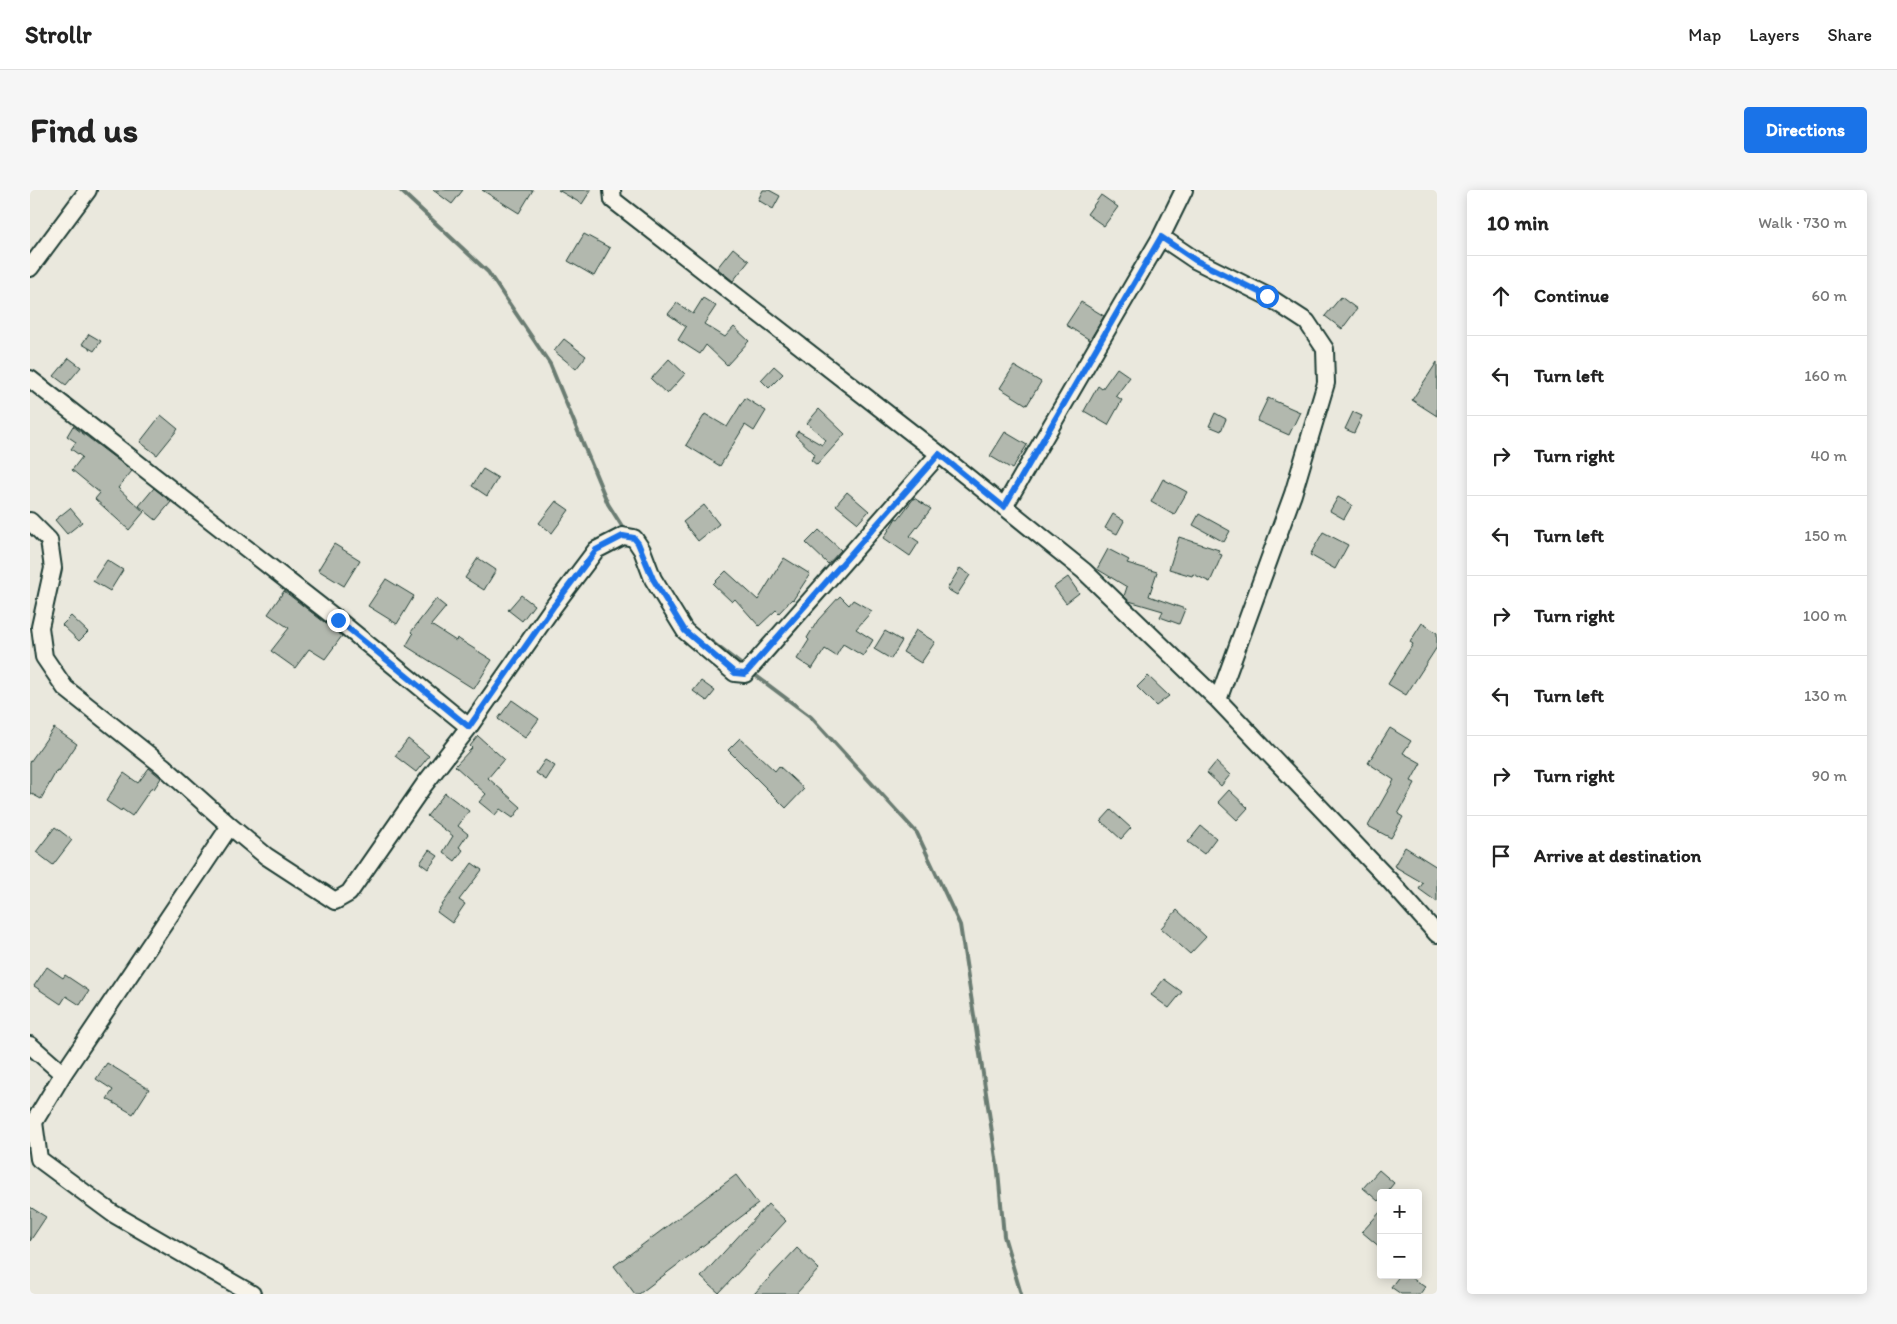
<!DOCTYPE html>
<html lang="en">
<head>
<meta charset="utf-8">
<style>
  :root { --surface:#fff; --page:#f6f6f6; --text:#222; --muted:#767676; --line:#e0e0e0; --accent:#1a73e8 }
  body { margin:0; font-family:Itim,sans-serif; background:var(--page); color:var(--text) }
  .controls { position:absolute; right:15px; bottom:15px; display:grid; overflow:hidden; border-radius:5px; box-shadow:0 2px 12px #0003 }
  .controls button { width:45px; height:45px; display:grid; place-items:center; padding:0; border:0; border-bottom:1px solid var(--line); background:var(--surface); color:var(--text); font:25px sans-serif }
  .stop { position:absolute; width:15px; height:15px; margin:-11px; border:4px solid #1a73e8; border-radius:50%; background:#fff }
  .stop.end { background:#1a73e8; border-color:#fff; box-shadow:0 1px 5px #0008 }
  .list { margin:0; padding:0; list-style:none }
  h2 { display:flex; justify-content:space-between; align-items:center; height:65px; margin:0; padding:0 20px; font-size:21px }
  h2 small { font-size:16px; font-weight:400; color:var(--muted) }
  .list li { display:grid; grid-template-columns:32px 1fr auto; gap:15px; align-items:center; box-sizing:border-box; height:80px; padding:0 20px; border-top:1px solid var(--line) }
  .list b { display:block; font-size:19px; white-space:nowrap }
  .list em { font-size:16px; font-style:normal; color:var(--muted) }
  .icon { flex:none; width:28px; height:28px; fill:none; stroke:currentColor; stroke-width:2; stroke-linecap:round; stroke-linejoin:round }
  .map { position:relative; flex:none; width:1407px; height:1104px; overflow:hidden; border-radius:5px }
  header { display:flex; align-items:center; gap:30px; box-sizing:border-box; height:70px; padding:0 25px; background:var(--surface); border-bottom:1px solid var(--line) }
  header strong { font-size:24px }
  nav { display:flex; gap:28px; margin-inline-start:auto; font-size:18px }
  .intro { display:flex; align-items:center; justify-content:space-between; box-sizing:border-box; height:120px; padding:0 30px }
  h1 { margin:0; font-size:35px }
  .button { padding:12px 22px; border-radius:5px; background:var(--accent); color:#fff; font-size:18px; font-weight:700 }
  main { display:flex; gap:30px; padding:0 30px }
  aside { flex:1; background:var(--surface); border-radius:5px; box-shadow:0 2px 12px #0003 }
  .map>svg:first-child { display:block }
</style>
</head>
<body>
<header>
<strong>Strollr</strong>
<nav><a>Map</a><a>Layers</a><a>Share</a></nav>
</header>
<div class="intro"><h1>Find us</h1><a class="button">Directions</a></div>
<main>
<div class="map">
<svg width="1407" height="1104" viewBox="0 0 1407 1104">
  <rect width="100%" height="100%" fill="#eae8dd"/>
  <filter id="ink" filterUnits="userSpaceOnUse"><feTurbulence type="fractalNoise" baseFrequency=".02" numOctaves="2"/><feDisplacementMap in="SourceGraphic" scale="10" xChannelSelector="R" yChannelSelector="G"/><feConvolveMatrix kernelMatrix="1 2 1 2 8 2 1 2 1" color-interpolation-filters="sRGB"/></filter>
  <g filter="url(#ink)">
    <g fill="none" stroke-linecap="round" stroke-linejoin="round">
      <path stroke="#6a7c72" stroke-width="4" d="M370,0L458,82L520,174L578,314L595,341
        M670,443L716,478
        M721,482L781,527L887,643L930,735L968,981L974,1046L991,1104"/>
    </g>
    <path fill="#b2b8ae" stroke="#1f3d34" d="M403,0H433L422,14Z
      M452,0H503L489,23Z
      M528,0H561L552,14Z
      M733,0H739L750,6L743,19L728,10Z
      M1071,5L1088,17L1074,36L1057,24Z
      M554,44L580,58L564,86L538,71Z
      M703,58L719,71L703,91L687,78Z
      M1311,107L1327,119L1312,139L1295,126Z
      M673,108L686,116L674,134L695,147L704,137L719,151L697,175L676,155L670,164L648,150L656,137L638,124L647,113L663,124Z
      M1051,112L1074,126L1060,150L1036,135Z
      M59,144L71,151L64,161L52,154Z
      M534,149L556,166L546,179L524,161Z
      M39,168L51,177L36,195L24,186Z
      M639,169L655,184L637,204L621,189Z
      M1407,172V226L1382,210Z
      M744,176L753,184L739,198L731,190Z
      M984,176L1011,192L997,215L970,198Z
      M1087,178L1100,187L1086,206L1092,210L1078,235L1054,221L1068,196L1072,199Z
      M715,208L736,221L724,241L715,235L690,276L656,255L675,224L697,237Z
      M1238,208L1270,222L1259,245L1227,231Z
      M789,219L815,244L787,275L781,270L785,264L765,245L768,241L792,255L796,250L777,233Z
      M1323,222L1332,226L1324,243L1315,239Z
      M1185,223L1196,229L1191,241L1179,236Z
      M131,225L148,239L127,265L110,252Z
      M43,236L102,281L88,298L114,322L99,340L65,309L70,303L42,280L52,267L41,259L46,252L37,246Z
      M975,242L997,255L982,279L960,266Z
      M453,279L468,288L457,306L442,296Z
      M1133,289L1157,302L1144,325L1121,312Z
      M124,298L141,312L126,330L109,316Z
      M817,302L839,321L828,333L806,315Z
      M1308,307L1322,315L1314,329L1300,321Z
      M884,308L901,319L880,346L889,352L880,366L854,348L866,328L868,329Z
      M526,311L539,320L522,343L509,333Z
      M674,315L689,334L668,351L653,332Z
      M40,318L52,332L37,344L25,330Z
      M1083,324L1094,331L1087,344L1075,338Z
      M1169,324L1200,341L1194,352L1163,335Z
      M789,340L811,360L798,374L776,353Z
      M1293,342L1318,355L1305,379L1280,365Z
      M1149,347L1189,360L1187,363L1192,365L1180,392L1163,384L1162,386L1139,379Z
      M304,354L330,370L314,396L288,380Z
      M1078,359L1099,370L1097,373L1127,382L1119,406L1155,419L1149,434L1130,427L1133,421L1099,411L1094,406L1097,397L1067,379Z
      M448,368L466,380L454,400L435,388Z
      M754,368L780,384L763,410L762,409L749,423L746,420L729,436L705,409L702,412L683,394L696,381L728,410Z
      M77,370L93,380L80,401L63,391Z
      M930,378L940,385L927,405L917,399Z
      M1038,387L1049,403L1036,413L1024,397Z
      M356,389L384,406L367,434L338,416Z
      M254,401L312,446L295,469L279,459L265,478L241,461L259,438L238,424Z
      M491,405L504,415L492,431L478,420Z
      M810,406L819,415L823,410L842,421L826,439L843,450L833,466L813,454L806,466L795,459L782,479L767,469L779,450L777,448L788,430Z
      M406,409L416,417L401,435L426,451L427,448L462,470L444,499L376,456L383,444L381,442Z
      M41,426L58,442L49,451L32,435Z
      M1392,433L1407,443V457L1376,505L1358,494L1383,454L1380,452Z
      M886,440L905,452L891,473L873,462Z
      M855,441L872,451L861,469L844,459Z
      M1118,486L1139,506L1126,516L1107,497Z
      M671,491L685,501L677,511L663,501Z
      M482,510L509,529L495,548L468,529Z
      M24,538L47,554L29,581L27,580L11,609L0,603V572Z
      M1360,538L1381,551L1373,563L1391,573L1381,591L1385,593L1368,624L1373,627L1361,648L1338,636L1364,590L1338,573Z
      M448,546L474,569L458,588L491,617L483,628L470,619L465,625L449,612L456,604L425,576L442,558L440,556Z
      M710,548L745,581L749,576L774,599L756,618L698,560Z
      M378,549L399,566L386,582L365,566Z
      M515,570L525,576L516,590L506,583Z
      M1186,572L1200,585L1191,596L1177,583Z
      M119,578L131,588L124,599L122,597L102,626L92,619L91,621L76,611L94,583L108,593Z
      M1199,600L1218,618L1207,630L1188,612Z
      M415,603L439,621L428,636L438,644L429,657L433,660L425,671L413,662L423,646L397,626Z
      M1081,620L1101,638L1091,649L1071,631Z
      M1171,636L1186,648L1174,664L1158,652Z
      M25,637L42,650L23,675L6,662Z
      M1375,657L1407,677V712L1389,699L1393,693L1364,676Z
      M399,660L408,666L398,679L390,673Z
      M442,673L452,680L429,710L435,714L422,733L407,722Z
      M1147,720L1176,747L1160,764L1131,738Z
      M17,777L33,788L35,785L59,801L50,815L36,806L31,814L4,796Z
      M1134,789L1152,802L1139,818L1121,805Z
      M77,873L119,899L103,924L77,909L83,900L66,889Z
      M1349,980L1364,993L1356,1003H1351V1008L1348,1011L1333,998Z
      M706,985L728,1014L609,1104H605L584,1076Z
      M738,1014L756,1031L689,1103L671,1087Z
      M0,1017L16,1027L0,1051Z
      M1351,1021V1058L1332,1042Z
      M767,1058L789,1079L766,1104H724Z
      M1370,1085H1377L1395,1097L1390,1104H1371L1361,1097Z"/>
    <g fill="none" stroke-linecap="round" stroke-linejoin="round">
      <defs>
        <path id="minor" d="M582,0L583,10L909,264L1054,381L1188,510L1360,691L1407,744
          M1131,47L1165,70L1237,106L1277,132L1295,159L1296,193L1263,304L1188,510
          M0,78L58,0
          M0,189L308,430L439,537
          M974,317L1131,47L1154,0
          M0,331L19,350L23,378L10,437L14,467L35,498L133,576L200,636L33,884
          M200,636L236,666L305,711L319,703L394,595L439,537L523,417L566,360L593,346L604,348L612,360L623,389L655,441L705,483L715,484L909,264
          M0,855L33,884L4,932L9,969L82,1023L222,1104"/>
      </defs>
      <use href="#minor" stroke="#1f3d34" stroke-width="20"/>
      <use href="#minor" stroke="#f7f3e8" stroke-width="16"/>
    </g>
  </g>
  <g fill="none" stroke-linecap="round" stroke-linejoin="round" filter="url(#ink)">
    <path stroke="#1a73e8" stroke-width="6" d="M308,430L439,537L523,417L566,360L593,346L604,348L608,353L623,389L655,441L705,483L715,484L909,264L974,317L1131,47L1165,70L1237,106"/>
  </g>
</svg>
<div class="controls">
<button>+</button>
<button>−</button>
</div>
<div class="stop" style="left:1237px;top:106px"></div>
<div class="stop end" style="left:308px;top:430px"></div>
</div>
<aside>
<h2>10 min<small>Walk · 730 m</small></h2>
<ul class="list">
<li><svg class="icon" aria-label="ahead" viewBox="0 0 24 24"><path d="M12 20V5M6 11l6-6 6 6"/></svg><div><b>Continue</b></div><em>60 m</em></li>
<li><svg class="icon" aria-label="left" viewBox="0 0 24 24"><path d="M17 20v-9H6M10 6l-5 5 5 5"/></svg><div><b>Turn left</b></div><em>160 m</em></li>
<li><svg class="icon" aria-label="right" viewBox="0 0 24 24"><path d="M7 20v-9h11M14 6l5 5-5 5"/></svg><div><b>Turn right</b></div><em>40 m</em></li>
<li><svg class="icon" aria-label="left" viewBox="0 0 24 24"><path d="M17 20v-9H6M10 6l-5 5 5 5"/></svg><div><b>Turn left</b></div><em>150 m</em></li>
<li><svg class="icon" aria-label="right" viewBox="0 0 24 24"><path d="M7 20v-9h11M14 6l5 5-5 5"/></svg><div><b>Turn right</b></div><em>100 m</em></li>
<li><svg class="icon" aria-label="left" viewBox="0 0 24 24"><path d="M17 20v-9H6M10 6l-5 5 5 5"/></svg><div><b>Turn left</b></div><em>130 m</em></li>
<li><svg class="icon" aria-label="right" viewBox="0 0 24 24"><path d="M7 20v-9h11M14 6l5 5-5 5"/></svg><div><b>Turn right</b></div><em>90 m</em></li>
<li><svg class="icon" aria-label="arrive" viewBox="0 0 24 24"><path d="M6 21V4h12l-3 4 3 4H6"/></svg><div><b>Arrive at destination</b></div></li>
</ul>
</aside>
</main>
</body>
</html>
